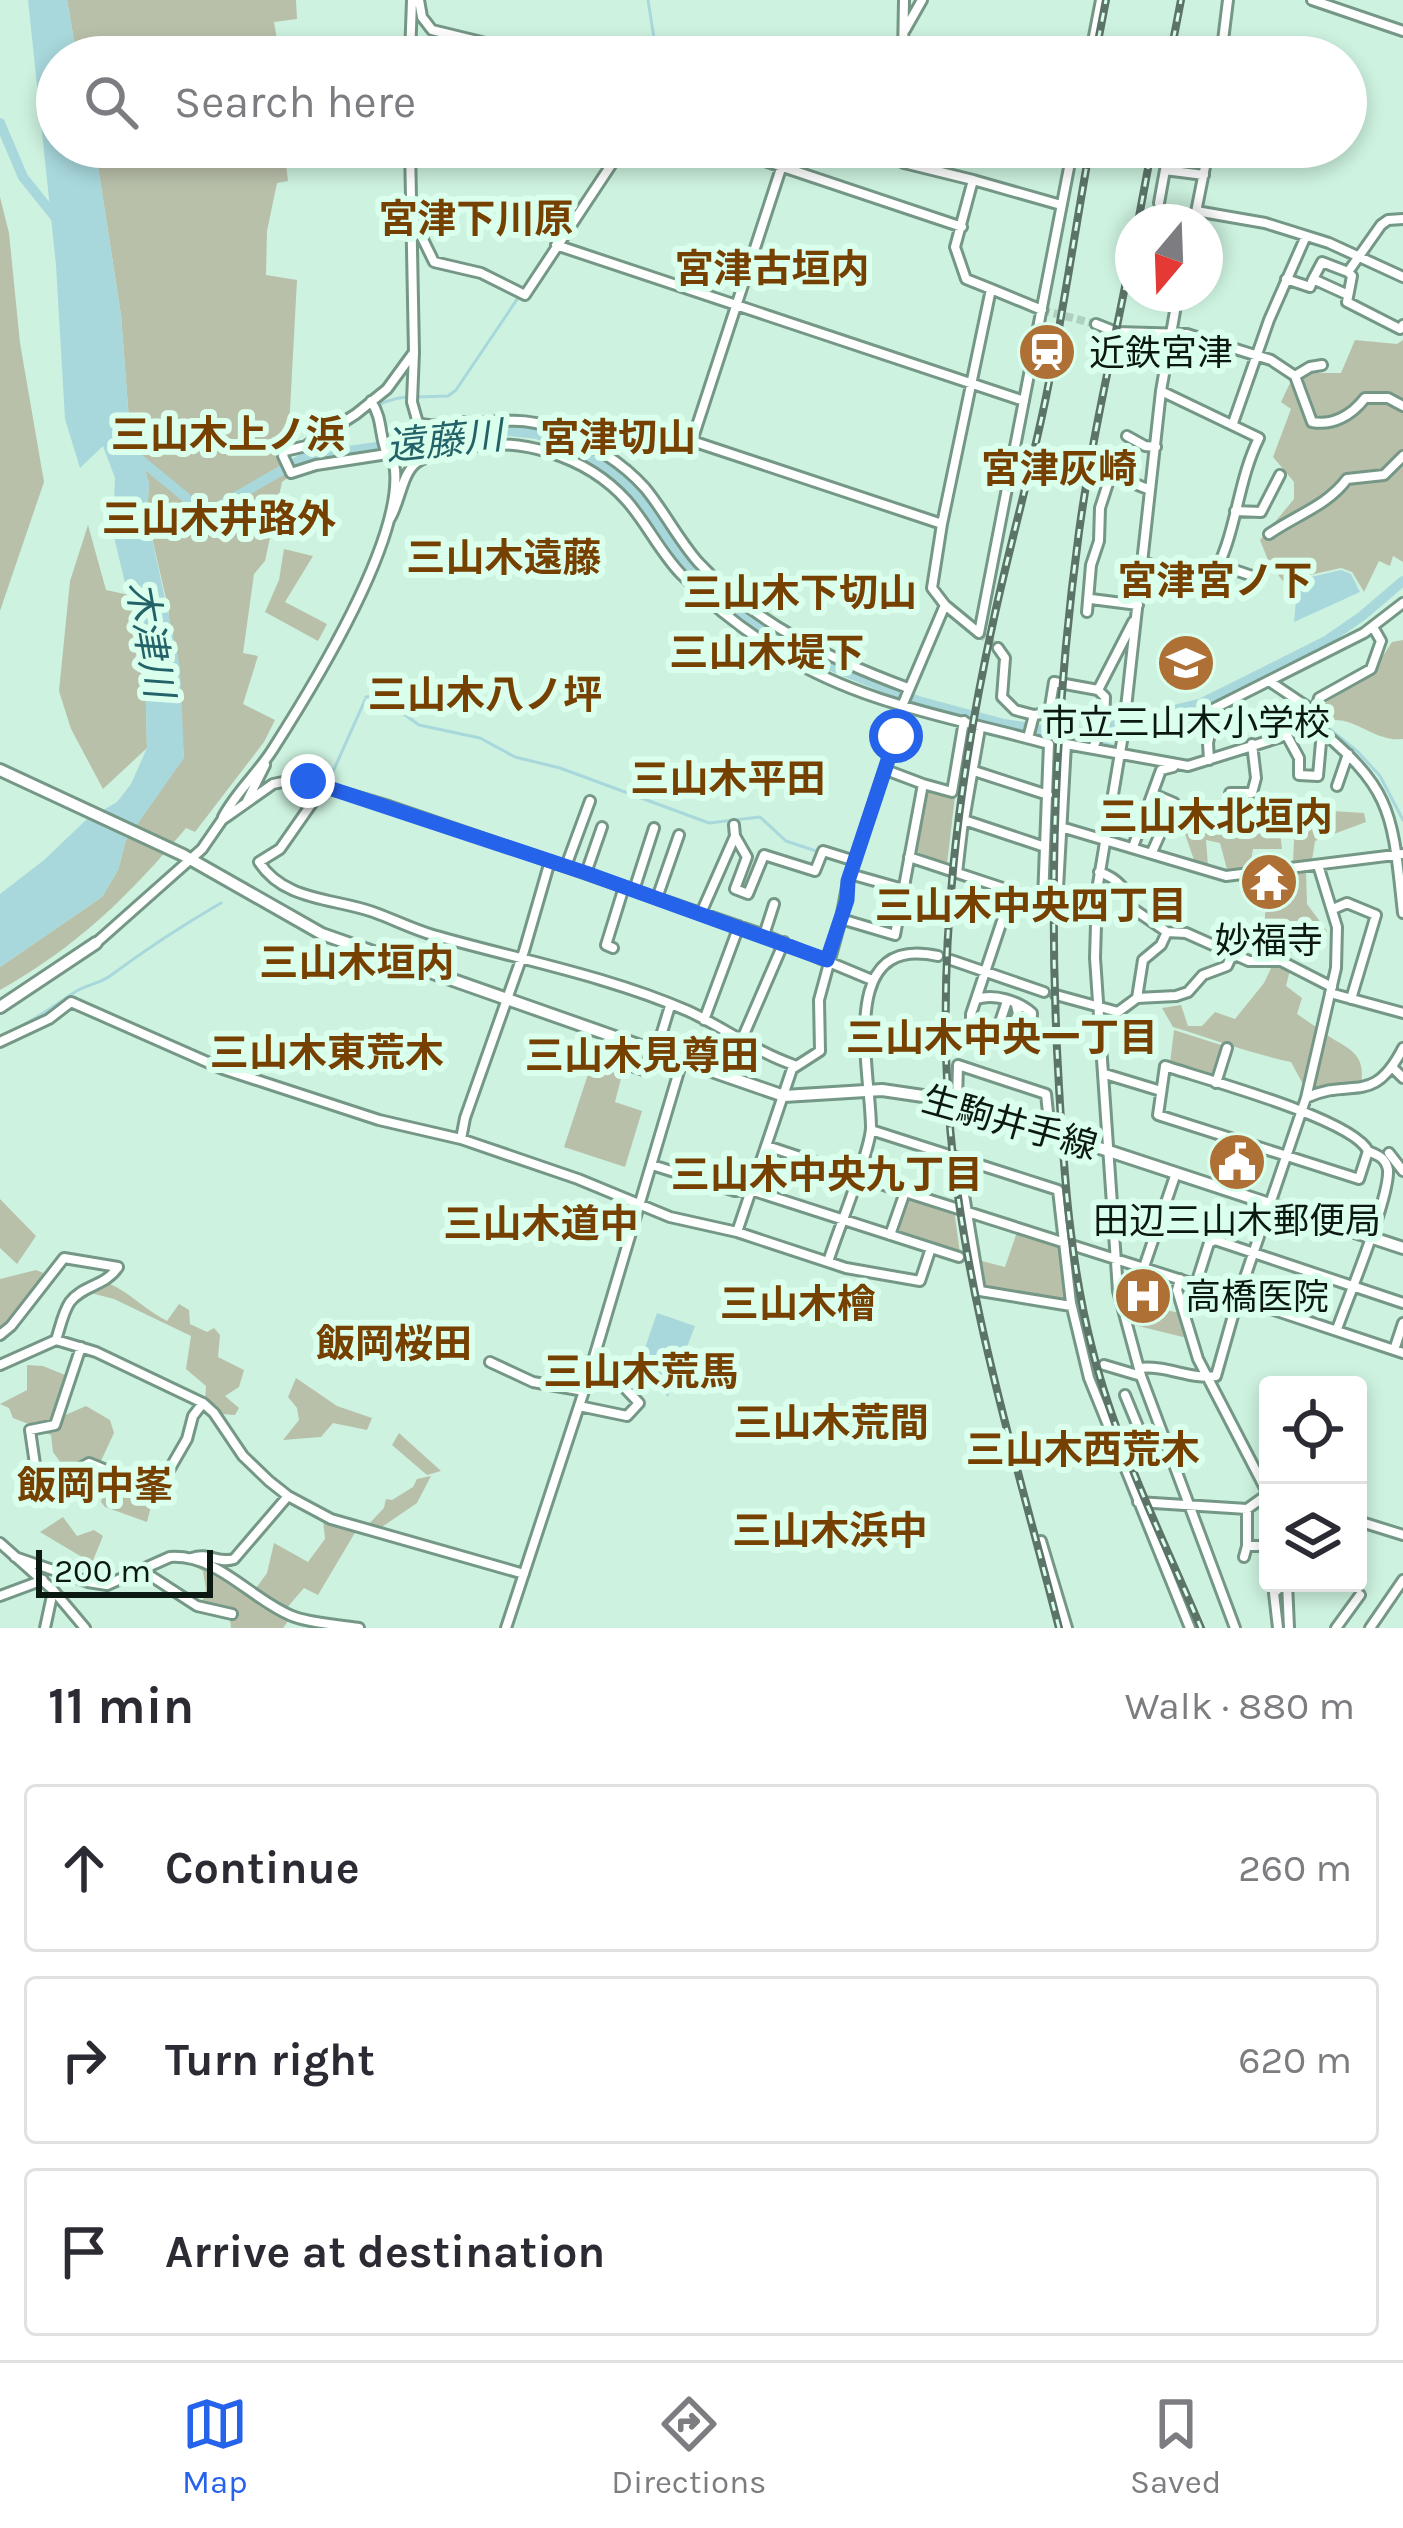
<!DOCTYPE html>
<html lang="en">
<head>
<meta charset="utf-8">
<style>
  :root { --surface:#fff; --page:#f7f7f7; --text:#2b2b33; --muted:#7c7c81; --line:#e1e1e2; --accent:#2563eb }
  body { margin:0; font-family:Karla,"Noto Sans JP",sans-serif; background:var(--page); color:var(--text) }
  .controls { position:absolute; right:36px; bottom:36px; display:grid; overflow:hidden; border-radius:12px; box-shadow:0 6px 18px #0003 }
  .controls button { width:108px; height:108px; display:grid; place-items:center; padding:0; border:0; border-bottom:3px solid var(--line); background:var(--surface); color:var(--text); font:60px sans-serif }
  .compass { position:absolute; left:1115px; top:204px; width:108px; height:108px; border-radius:50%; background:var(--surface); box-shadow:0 6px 18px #0003; rotate:199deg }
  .scale { position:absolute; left:36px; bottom:30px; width:177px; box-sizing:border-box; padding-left:12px; border:6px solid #0c1913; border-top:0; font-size:33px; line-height:42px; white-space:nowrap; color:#0c1913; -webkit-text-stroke:9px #daffec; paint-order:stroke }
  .stop { position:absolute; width:36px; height:36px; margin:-27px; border:9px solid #2563eb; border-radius:50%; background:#fff }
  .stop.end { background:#2563eb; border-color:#fff; box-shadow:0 3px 12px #0008 }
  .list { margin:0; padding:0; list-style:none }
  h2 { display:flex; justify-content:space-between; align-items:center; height:156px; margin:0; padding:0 48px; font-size:51px }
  h2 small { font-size:39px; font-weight:400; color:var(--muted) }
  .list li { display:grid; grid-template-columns:78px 1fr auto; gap:36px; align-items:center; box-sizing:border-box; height:168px; margin:0 24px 24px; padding:0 24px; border:3px solid var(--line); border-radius:12px }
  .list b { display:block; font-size:45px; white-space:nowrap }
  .list em { font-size:39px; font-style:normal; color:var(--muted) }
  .icon { flex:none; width:66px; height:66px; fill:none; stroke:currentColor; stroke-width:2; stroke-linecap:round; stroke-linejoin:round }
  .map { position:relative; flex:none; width:1403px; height:1628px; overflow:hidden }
  .search { position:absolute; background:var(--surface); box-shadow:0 6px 18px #0003; left:36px; right:36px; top:36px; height:132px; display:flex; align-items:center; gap:30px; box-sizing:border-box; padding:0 42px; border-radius:66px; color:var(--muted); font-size:45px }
  .sheet { height:732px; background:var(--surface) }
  nav { display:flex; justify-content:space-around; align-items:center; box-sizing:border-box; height:168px; border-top:3px solid var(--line); background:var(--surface); font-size:33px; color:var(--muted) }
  nav a { display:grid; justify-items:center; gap:6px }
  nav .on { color:var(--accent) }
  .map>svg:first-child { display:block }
</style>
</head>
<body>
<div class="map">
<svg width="1403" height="1628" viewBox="0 0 1403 1628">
  <rect width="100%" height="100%" fill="#cdf2df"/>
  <path fill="#b9c0aa" d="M67,0H296L297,19L274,22L280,57H77Z
    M95,147H284L288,181L277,183L267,231L266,275L297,280L288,447L284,448L290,476L282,482L265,561L254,574L243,653L258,656L243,704L275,720L264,742L195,832L186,828C129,896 78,946 0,990V967L102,897L118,870L126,840L184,757L168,607L147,516L149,483L129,420L121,315Z
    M0,197L9,233L20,343L44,482L0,611Z
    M1355,340L1397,344L1403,340V562L1393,556L1390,566L1379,561L1364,592L1352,572L1341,568L1283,581L1270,565L1260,540L1294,499V482L1273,457L1291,409L1281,402L1289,385L1310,367L1317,373H1341Z
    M88,525L106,590L129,595L145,666L147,748L103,789L71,729L59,691L70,581Z
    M284,549L313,556L285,602L327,624L318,641L265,612L279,580Z
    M1403,640V739C1375,742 1358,718 1331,720L1319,707L1371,674L1392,642Z
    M928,786L955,796L947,864L913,850L924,788Z
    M1315,810L1364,813L1366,822L1315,841L1312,860L1293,864L1295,817L1311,820Z
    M1278,816L1282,849H1253L1249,872L1228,873L1220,843L1206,840L1208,866L1195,863L1183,828Z
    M1306,871L1307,904L1327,931L1322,949L1285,954L1265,942V914L1280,877Z
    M1272,966L1290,970L1286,986L1302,998L1297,1014L1319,1029L1305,1088L1291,1062C1250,1053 1212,1039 1173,1027L1162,1008L1181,1005L1188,1026H1202L1215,1012L1235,1019L1264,983Z
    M1174,1030L1224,1046L1214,1079L1170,1063Z
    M1324,1033C1349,1050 1366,1052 1361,1084L1311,1089Z
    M594,1056L624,1067L615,1102L642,1111L625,1167L564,1147Z
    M908,1196L954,1210L960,1253L895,1235Z
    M0,1199L36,1236L17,1264L0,1248Z
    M1017,1232L1063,1246L1071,1303L983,1287L978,1260L1005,1267Z
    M36,1270L46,1274L0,1332V1279Z
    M108,1283C131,1293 145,1310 167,1321L179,1304L189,1310L190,1324L207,1332L214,1328L220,1335L218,1357L244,1370L239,1387L225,1396L239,1408L235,1415L220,1414L205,1401L206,1386L186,1369L191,1336L114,1299L87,1292Z
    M1129,1302L1180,1313L1187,1338L1134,1325Z
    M27,1365L43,1366L70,1377L51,1426L31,1425L13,1418L9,1408L0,1404L27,1390Z
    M296,1378L337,1406L372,1418L367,1430L333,1423L321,1437L283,1440L299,1420L297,1408L288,1397Z
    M86,1406L110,1420L114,1433L100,1463L80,1462L48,1485L38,1477L49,1476L63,1466L53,1452L51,1435L40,1431H54L63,1416Z
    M399,1433L441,1471L427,1475L392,1445Z
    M108,1472L154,1494L147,1522L105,1507L101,1502Z
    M431,1476L417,1503L376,1531L365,1528L384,1508L386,1499L392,1500L413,1487L417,1479Z
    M63,1517L77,1536L94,1530L103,1536L92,1563L40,1532Z
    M323,1519L356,1531L318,1595L304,1588L285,1610L254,1591L267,1573L274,1543L308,1562L325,1539Z
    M193,1561L208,1565L291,1617L283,1628H231L229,1610L202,1603L206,1590L203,1571L192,1565Z"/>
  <path fill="#a8d8dc" d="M28,0H67L77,57H57V147H95L121,315L129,420L149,483L147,516L180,667L184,758L126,840L118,870L102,897L0,967V894L44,860L86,820L117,802L131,784L147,748L145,666L113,533L115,478L103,446L80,468L65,419L56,265Z
    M1341,570L1351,574L1360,592L1294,622L1298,580Z
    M657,1313L695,1326L668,1397L637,1371Z"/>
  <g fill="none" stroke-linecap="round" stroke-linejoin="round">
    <path stroke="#a8d8dc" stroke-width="3" d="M648,0L657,57
      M416,397L448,396L456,390L555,243
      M305,457C335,436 370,399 407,397
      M1255,677L1309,712
      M366,697L379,696L419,725L480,738L515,757L560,768L709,823L760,817L786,841L816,851
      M1316,718L1358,752L1380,776L1403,820
      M1070,733L1116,747
      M1276,735L1308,713
      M1125,750L1151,756
      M1213,754L1250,743
      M327,785L365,700
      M377,806L516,854
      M314,893L368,907
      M394,916L441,934
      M462,939L523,954
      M62,1002L164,1047
      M0,1036C28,1025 50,1008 75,992C85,985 99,984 110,976C145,950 183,925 221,903
      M452,1141L585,1186"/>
    <path stroke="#a8d8dc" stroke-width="10" d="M0,123L23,177L59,222
      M132,453L201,510L218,507L305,457L498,430L537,434L572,448L611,472L638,496L680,558L715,592L750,621L809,657L918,701L1004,724L1062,733L1091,731L1202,703L1326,641L1362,616L1403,581"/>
    <path stroke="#b0d1c0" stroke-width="8" stroke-dasharray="8 4" stroke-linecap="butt" d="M1042,310L1096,324
      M979,633L998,648"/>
    <defs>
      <path id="minor" d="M419,0L422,17L432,30L543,57
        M1312,0L1403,31
        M905,30L922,0
        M410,57L412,0
        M903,57L904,0
        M1090,57L1101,0
        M1221,57L1228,0
        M723,147L962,227
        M788,147L692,441L942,524L932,588L945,605L979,633L1073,147
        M871,147L904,163V147
        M904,163L973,180L955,247L966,279L991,289L942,524
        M973,180L1061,205
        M1159,203L1165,170L1204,175
        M1196,211L1265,223L1329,243L1403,277
        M412,217L434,262L481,273L525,295L623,147
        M1403,219L1388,220L1381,225L1348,272L1352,276L1347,302L1400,329L1403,325
        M1194,222L1209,147
        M556,245L1024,401
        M1286,279L1310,287L1313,279
        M991,289L1042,310
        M1178,294L1161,391L1123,735L1097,890L1095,958L1118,1291L1141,1376L1235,1628
        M1346,294L1313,279L1322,262L1348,272
        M1096,324L1116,332L1187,334L1271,360L1295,376L1312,422C1333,426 1352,415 1365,398H1388L1403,406
        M414,352L412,402L418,423C463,434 505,409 553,428C586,441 621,461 645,488C664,511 678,539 698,562C755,624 830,659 908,688
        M1295,376L1310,367L1322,365
        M464,422L468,447
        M1233,423L1269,320L1306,236
        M1127,436L1145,446L1156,447
        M387,454L316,465L291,473L283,456L285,451L306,446L356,414L387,389L414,352L410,147
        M1235,511L1261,512L1280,475
        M389,520C400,504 401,475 416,463C426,455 447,453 459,449C517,434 587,456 627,501C647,524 660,552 681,574C711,605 746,632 782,654C863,705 960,719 1049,744L1045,847
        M1269,534C1296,515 1327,506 1347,479L1384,475L1403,456
        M1142,562L1210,581C1237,538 1236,484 1259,438L1161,391
        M1220,565L1258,578
        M1091,599L1138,605
        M1087,612L1091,565L1099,541L1100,508L1111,474L1150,490
        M998,648L1005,658L1002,697L1015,710L1034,715L1028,738
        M1269,681L1315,712
        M1098,690L1133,622
        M902,706L945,605
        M1034,715L1049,713L1054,682L1098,690L1105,697L1104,722L1093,748
        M1312,723C1394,790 1392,812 1403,913
        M1312,723L1319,698L1371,669L1381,641L1373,627
        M980,728L964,820L1045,847L1043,901
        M1286,734L1299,758V775L1318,776L1322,731
        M1123,735L1203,714L1364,633L1403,603
        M1209,760L1208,743L1215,709
        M971,770L1048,795
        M923,784L952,792L964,721
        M324,786L280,849L259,862C284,901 333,898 373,912C393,919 412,929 433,935C517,959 608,976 688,1011C725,1028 756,1052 794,1065
        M1337,786L1348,754
        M1230,793H1252L1256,778L1252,744
        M247,801L265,765
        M223,817C236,792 258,773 273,749C312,688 402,542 395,470C393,456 392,466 387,454C379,435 383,419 371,401
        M734,825L735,836L747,857L735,889L748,894L764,855L815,871L823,851L855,861
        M1061,827L1226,876L1403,854
        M1133,847L1161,770L1173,767
        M1152,852L1174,803L1153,794
        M909,857L1045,902
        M1318,865L1337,927L1336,968L1306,1098L1238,1298L1403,1353
        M566,866L590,801
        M1099,872C1117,878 1128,890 1132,908L1167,932L1186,933L1249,961H1281L1332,987
        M586,873L602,827
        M957,873L963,821
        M850,874L903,889
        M634,890L654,828
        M657,898L679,835
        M1333,909L1347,903L1376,915L1351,999
        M701,913L735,836
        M1094,916L1057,906L1066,744L1188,766L1281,737L1302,723H1312
        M841,919L848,881L905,708
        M764,935L774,904
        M96,943L202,849L222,820L273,784L297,779L389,806L764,935L872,980
        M613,948L606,945L624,887
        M951,960L1044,992
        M1330,993L1403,1013
        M1056,995L1118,1012L1137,998L1143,960L1161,945L1167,932
        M1137,998L1176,996L1188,992L1203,975L1227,966L1233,953
        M977,999C994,993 1018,1001 1032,1013L1031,1031L1019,1039L971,1020V1014L1012,891
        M704,1020L739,926
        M997,1031L1007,1001
        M1008,1034L1018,1014L1016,1005
        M0,1042L49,1019L71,1002L223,1069L379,1120L461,1139L578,1179L670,1217L737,1232L846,1268L920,1281L931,1248
        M656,1052L670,1006
        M626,1064L644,1070L653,1051
        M1393,1068L1403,1078
        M1105,1074L1161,1091
        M726,1076L784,942
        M1216,1083L1227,1048
        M1306,1098C1352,1076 1372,1108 1403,1048
        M957,1101L958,1065L1046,1094L1050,1132
        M871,1130L1058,1190L1071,1303L1089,1378L1190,1628
        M461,1139L465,1118L524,951L550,861
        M767,1146L905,1192L890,1235
        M1389,1153L1403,1171
        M958,1159L980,1291L1071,1306
        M652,1165L735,1191L751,1190L959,1257
        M905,1192L1238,1298L1216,1376C1190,1380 1168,1365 1139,1368
        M737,1232L792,1069L820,1051L819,1000L841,919L895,935L923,784L886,770
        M828,1262C837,1233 870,1152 871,1128C871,1071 835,933 938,956
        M1144,1267L1176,1173
        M1196,1284L1209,1243L1215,1240L1403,1303
        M1337,1329C1348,1298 1390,1197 1388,1170C1386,1158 1378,1155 1368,1151C1353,1119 1204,1079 1165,1066L1158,1115L1359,1179L1368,1151
        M0,1335L11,1326L64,1258L118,1267C106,1286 83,1285 70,1302C63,1312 60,1328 56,1340
        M81,1347L55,1425L30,1430L37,1478L44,1488L89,1463L157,1491L187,1439L193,1416L203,1403
        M1394,1350L1403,1323
        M490,1362L533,1382L584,1391
        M0,1365L56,1340L96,1352L203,1403L214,1413L243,1456L269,1481L288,1496L331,1519L524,1574
        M1104,1365L1141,1376
        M1125,1395L1150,1456
        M579,1406L627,1416L639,1403L623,1386L587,1380
        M1138,1502L1247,1509L1268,1494L1198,1359L1177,1290L1180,1279
        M1358,1521L1403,1535
        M1041,1541L1067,1628
        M0,1543L53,1590L85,1628
        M1247,1546H1268
        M15,1557L88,1582L107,1585L170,1557C218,1554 250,1599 292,1616C312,1624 337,1624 359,1628
        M1244,1557L1247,1546V1509
        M192,1558C208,1552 219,1564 234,1559L288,1496
        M143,1571L197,1606L232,1614
        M1287,1583L1289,1628
        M0,1596L43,1580
        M45,1628L53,1591
        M506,1628L584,1391L682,1061
        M1278,1628L1274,1593L1285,1583
        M1336,1628L1360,1595
        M1370,1628L1403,1580"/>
      <path id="major" d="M0,770L183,855L322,934L726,1076L784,1096L882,1090L957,1101L1403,1248
        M0,1007L96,943"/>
    </defs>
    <use href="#minor" stroke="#759786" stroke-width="14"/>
    <use href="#major" stroke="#759786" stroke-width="16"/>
    <use href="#minor" stroke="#fff" stroke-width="8"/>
    <use href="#major" stroke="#fff" stroke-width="10"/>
    <defs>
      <path id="rail" d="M1095,57L1106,0
        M1170,57L1181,0
        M1138,222L1152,147
        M1133,246C1115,341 1092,436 1079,532C1054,716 1048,902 1059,1087C1064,1174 1070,1263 1092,1348C1116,1445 1162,1536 1201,1628
        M1059,1628C1016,1459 962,1289 949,1114C937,947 958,781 994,618C1010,544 1031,471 1046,397C1063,314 1075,230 1090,147"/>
    </defs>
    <use href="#rail" stroke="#5c7368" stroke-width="8"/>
    <use href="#rail" stroke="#daffec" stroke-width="3" stroke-dasharray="9" stroke-linecap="butt"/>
  </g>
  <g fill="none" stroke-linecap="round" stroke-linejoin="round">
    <path stroke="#2563eb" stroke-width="15" d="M308,781L586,873L827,960L847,900L848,881L896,736"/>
  </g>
  <defs>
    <symbol id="station-disc" viewBox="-11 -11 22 22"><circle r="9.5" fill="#ae7035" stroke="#daffec"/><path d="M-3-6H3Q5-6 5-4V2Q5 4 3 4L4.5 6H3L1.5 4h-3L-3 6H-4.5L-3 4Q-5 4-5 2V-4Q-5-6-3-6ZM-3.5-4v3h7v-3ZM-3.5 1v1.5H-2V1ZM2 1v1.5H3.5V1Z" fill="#fff"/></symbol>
    <symbol id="school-disc" viewBox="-11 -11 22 22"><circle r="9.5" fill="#ae7035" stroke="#daffec"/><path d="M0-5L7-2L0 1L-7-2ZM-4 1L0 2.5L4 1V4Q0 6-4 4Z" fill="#fff"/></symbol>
    <symbol id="temple-disc" viewBox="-11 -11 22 22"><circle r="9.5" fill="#ae7035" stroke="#daffec"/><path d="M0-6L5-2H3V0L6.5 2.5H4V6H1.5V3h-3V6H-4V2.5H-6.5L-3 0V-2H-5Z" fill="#fff"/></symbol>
    <symbol id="civic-disc" viewBox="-11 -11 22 22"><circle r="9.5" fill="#ae7035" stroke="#daffec"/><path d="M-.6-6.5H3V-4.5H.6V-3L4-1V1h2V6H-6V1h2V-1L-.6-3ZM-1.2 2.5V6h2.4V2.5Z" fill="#fff"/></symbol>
    <symbol id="hospital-disc" viewBox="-11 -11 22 22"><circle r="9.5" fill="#ae7035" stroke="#daffec"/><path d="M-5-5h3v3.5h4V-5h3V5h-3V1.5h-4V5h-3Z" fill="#fff"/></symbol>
  </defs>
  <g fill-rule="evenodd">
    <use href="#station-disc" x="1014" y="319" width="66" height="66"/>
    <use href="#school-disc" x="1153" y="630" width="66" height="66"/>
    <use href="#temple-disc" x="1236" y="849" width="66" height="66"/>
    <use href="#civic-disc" x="1204" y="1129" width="66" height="66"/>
    <use href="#hospital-disc" x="1110" y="1263" width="66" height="66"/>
  </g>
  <g text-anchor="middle" stroke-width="12" stroke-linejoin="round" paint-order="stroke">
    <g font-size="36" fill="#0c1913" stroke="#daffec">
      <text x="1089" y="365" text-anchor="start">近鉄宮津</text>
      <text x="1186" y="735">市立三山木小学校</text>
      <text x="1269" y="953">妙福寺</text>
      <text x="1237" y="1233">田辺三山木郵便局</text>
      <text x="1185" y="1309" text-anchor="start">高橋医院</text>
    </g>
    <g font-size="36" fill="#0c1913" stroke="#daffec">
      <text transform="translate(1010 1122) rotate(16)" y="13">生駒井手線</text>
    </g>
    <g font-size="39" font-weight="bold" fill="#764100" stroke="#daffec">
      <text x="476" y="232">宮津下川原</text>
      <text x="772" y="282">宮津古垣内</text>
      <text x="228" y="448">三山木上ノ浜</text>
      <text x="618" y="451">宮津切山</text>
      <text x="1059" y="482">宮津灰崎</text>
      <text x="219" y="532">三山木井路外</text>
      <text x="504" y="571">三山木遠藤</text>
      <text x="1215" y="594">宮津宮ノ下</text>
      <text x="800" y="606">三山木下切山</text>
      <text x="767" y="666">三山木堤下</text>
      <text x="485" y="708">三山木八ノ坪</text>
      <text x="728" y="792">三山木平田</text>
      <text x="1216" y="830">三山木北垣内</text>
      <text x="1031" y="919">三山木中央四丁目</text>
      <text x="357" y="976">三山木垣内</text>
      <text x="1002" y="1051">三山木中央一丁目</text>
      <text x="327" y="1066">三山木東荒木</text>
      <text x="642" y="1069">三山木見尊田</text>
      <text x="827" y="1188">三山木中央九丁目</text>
      <text x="541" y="1237">三山木道中</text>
      <text x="798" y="1317">三山木檜</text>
      <text x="394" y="1357">飯岡桜田</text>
      <text x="641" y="1385">三山木荒馬</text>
      <text x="831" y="1436">三山木荒間</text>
      <text x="1083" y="1463">三山木西荒木</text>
      <text x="95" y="1499">飯岡中峯</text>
      <text x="830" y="1544">三山木浜中</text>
    </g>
    <g font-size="39" font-style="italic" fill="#236268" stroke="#daffec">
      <text transform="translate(444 440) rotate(-6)" y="14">遠藤川</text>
      <text transform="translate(151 639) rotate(80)" y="14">木津川</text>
    </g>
  </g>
</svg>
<div class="controls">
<button><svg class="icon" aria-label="locate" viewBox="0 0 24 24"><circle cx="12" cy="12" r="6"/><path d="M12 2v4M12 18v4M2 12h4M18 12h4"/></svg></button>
<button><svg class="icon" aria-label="layers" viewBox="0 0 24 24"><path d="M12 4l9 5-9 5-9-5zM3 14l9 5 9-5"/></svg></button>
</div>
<svg class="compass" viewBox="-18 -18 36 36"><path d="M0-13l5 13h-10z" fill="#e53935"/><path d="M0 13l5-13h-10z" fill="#7c7c81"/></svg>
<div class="scale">200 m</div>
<div class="stop" style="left:896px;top:736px"></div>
<div class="stop end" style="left:308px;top:781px"></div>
<div class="search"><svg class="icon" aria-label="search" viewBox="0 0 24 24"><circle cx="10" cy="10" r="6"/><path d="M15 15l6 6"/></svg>Search here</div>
</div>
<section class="sheet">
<h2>11 min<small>Walk · 880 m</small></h2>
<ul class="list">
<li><svg class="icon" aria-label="ahead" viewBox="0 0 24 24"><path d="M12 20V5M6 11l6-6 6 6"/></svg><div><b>Continue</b></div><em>260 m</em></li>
<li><svg class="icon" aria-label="right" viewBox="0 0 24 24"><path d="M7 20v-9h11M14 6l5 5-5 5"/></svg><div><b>Turn right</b></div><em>620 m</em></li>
<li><svg class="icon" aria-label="arrive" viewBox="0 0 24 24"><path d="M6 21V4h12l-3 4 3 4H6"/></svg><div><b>Arrive at destination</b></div></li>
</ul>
</section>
<nav>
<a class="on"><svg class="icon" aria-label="map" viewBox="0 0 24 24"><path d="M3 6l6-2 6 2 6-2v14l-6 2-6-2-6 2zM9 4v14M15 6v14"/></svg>Map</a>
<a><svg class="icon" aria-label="directions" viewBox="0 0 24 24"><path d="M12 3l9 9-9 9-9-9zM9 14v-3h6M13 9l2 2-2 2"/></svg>Directions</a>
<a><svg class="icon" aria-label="saved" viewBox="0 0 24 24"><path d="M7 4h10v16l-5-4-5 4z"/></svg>Saved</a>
</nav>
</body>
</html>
